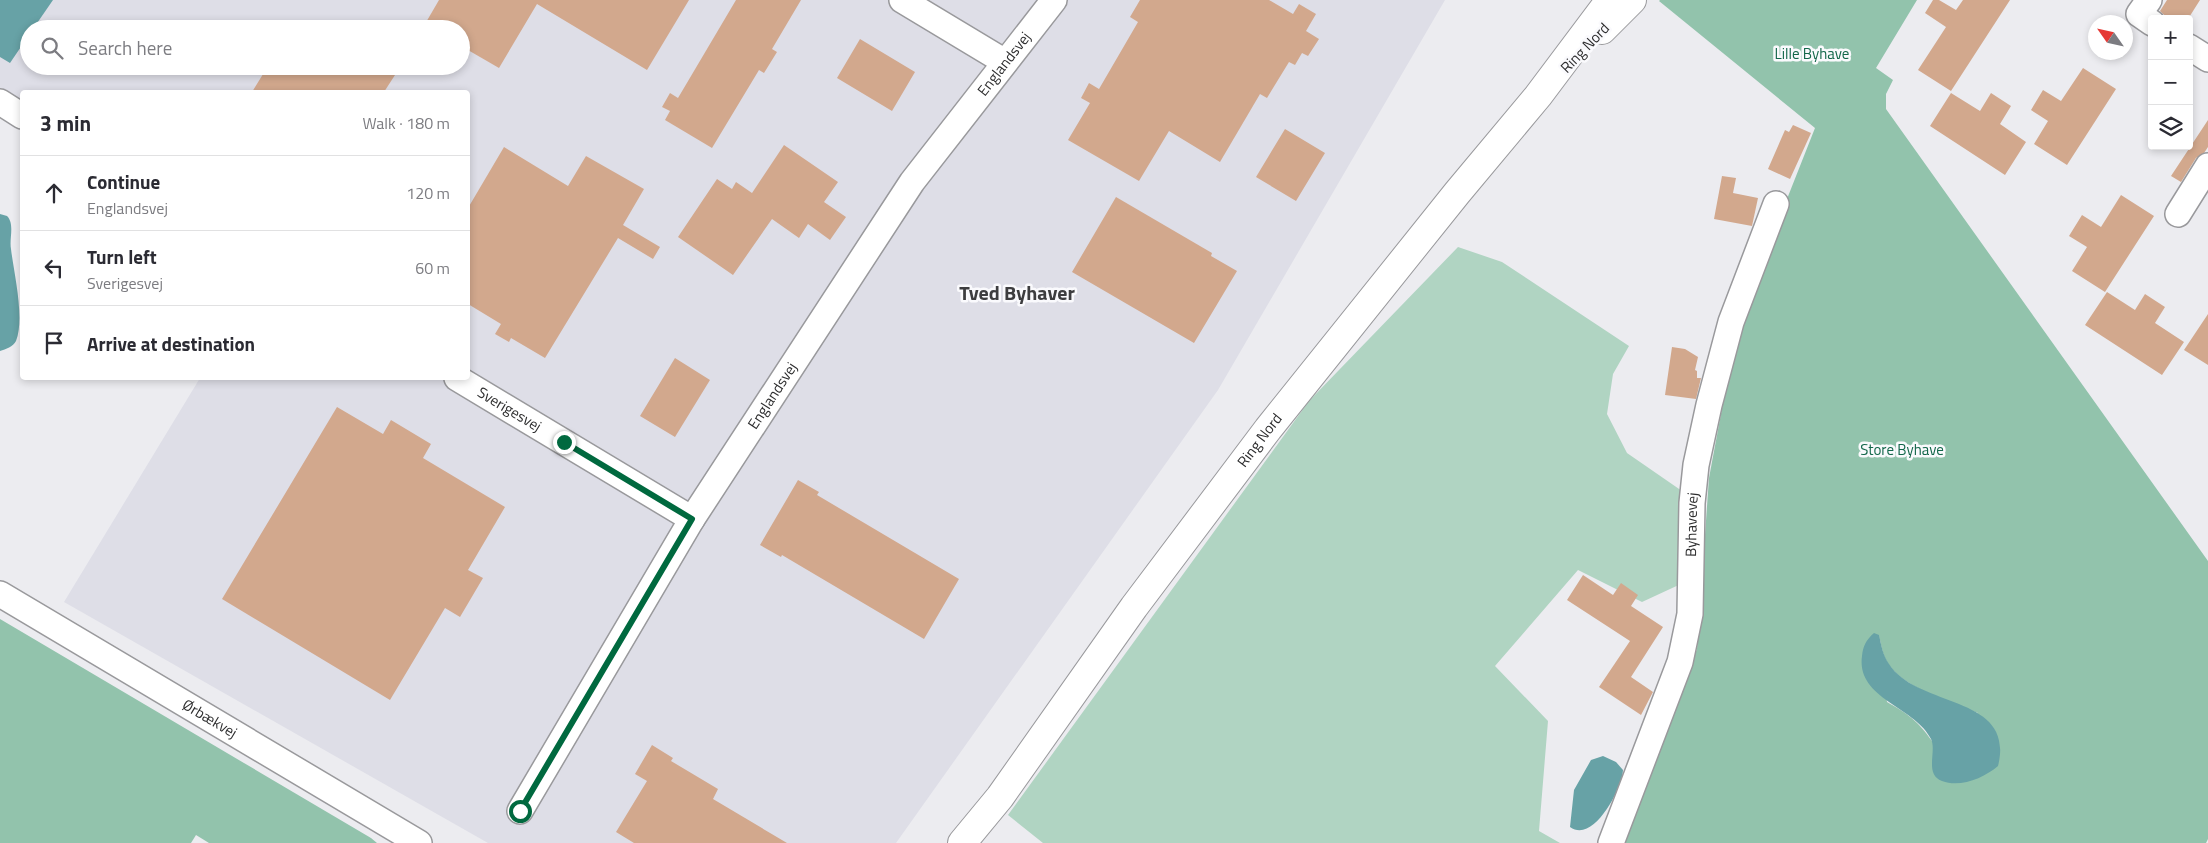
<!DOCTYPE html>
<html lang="en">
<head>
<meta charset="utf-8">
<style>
  :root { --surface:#fff; --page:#f7f7f7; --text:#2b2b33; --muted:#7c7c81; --line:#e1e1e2 }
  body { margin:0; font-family:"Titillium Web",sans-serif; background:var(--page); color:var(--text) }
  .controls { position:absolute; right:15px; top:15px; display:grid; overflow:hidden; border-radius:5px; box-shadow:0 2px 8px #0003 }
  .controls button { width:45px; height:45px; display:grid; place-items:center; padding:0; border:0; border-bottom:1px solid var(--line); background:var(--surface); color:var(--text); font:25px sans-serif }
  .compass { position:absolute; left:2088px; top:15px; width:45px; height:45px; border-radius:50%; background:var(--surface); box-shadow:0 2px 8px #0003; rotate:304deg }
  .stop { position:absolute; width:15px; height:15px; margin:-11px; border:4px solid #00693f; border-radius:50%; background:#fff }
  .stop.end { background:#00693f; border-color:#fff; box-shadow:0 1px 5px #0008 }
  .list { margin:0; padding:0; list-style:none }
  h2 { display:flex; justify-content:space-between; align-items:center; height:65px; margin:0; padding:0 20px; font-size:21px }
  h2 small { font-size:16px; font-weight:400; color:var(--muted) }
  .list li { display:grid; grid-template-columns:32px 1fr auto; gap:15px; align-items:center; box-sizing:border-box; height:75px; padding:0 20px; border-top:1px solid var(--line) }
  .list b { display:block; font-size:19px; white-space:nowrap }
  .list p { margin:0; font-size:16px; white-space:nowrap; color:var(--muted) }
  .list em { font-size:16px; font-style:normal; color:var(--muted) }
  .icon { flex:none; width:28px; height:28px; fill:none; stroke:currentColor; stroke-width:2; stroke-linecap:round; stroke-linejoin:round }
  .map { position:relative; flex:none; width:2208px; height:843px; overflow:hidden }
  .search { position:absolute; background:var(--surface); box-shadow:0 2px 8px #0003; left:20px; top:20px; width:450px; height:55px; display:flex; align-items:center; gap:12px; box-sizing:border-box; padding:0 18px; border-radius:28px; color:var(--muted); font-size:19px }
  .panel { position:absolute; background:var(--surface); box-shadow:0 2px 8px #0003; left:20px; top:90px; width:450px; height:290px; border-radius:5px }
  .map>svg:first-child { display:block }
</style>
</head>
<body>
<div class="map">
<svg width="2208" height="843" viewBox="0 0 2208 843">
  <rect width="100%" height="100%" fill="#ececf0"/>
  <path fill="#dedee7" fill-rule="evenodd" d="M0,0H1445L1218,390L896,843H488L64,602L200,378H468V92H22V131L0,117ZM29,29H461V66H29Z"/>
  <path fill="#b0d4c2" d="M1458,247L1502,262L1629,346L1613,374L1607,414L1627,453L1682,491L1683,583L1642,602L1578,570L1495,666L1548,721L1539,831L1560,843H1043L1008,815L1309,401Z"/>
  <path fill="#92c3ac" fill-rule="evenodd" d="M1660,0H1917L1876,68L1893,80L1886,94V109L2208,561V839L2206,843H1622L1697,649L1709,478L1738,323L1815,128L1659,1ZM1879,635C1881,645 1883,657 1889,665C1906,689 1951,702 1978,713L1932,741C1918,721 1908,714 1887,702Z
    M0,619L371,838L377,843H209L196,835L191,843H0Z"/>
  <path fill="#67a2a6" d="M0,0H53L33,29H29V35L10,63L0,57Z
    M0,214L7,216C15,224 9,239 11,249C14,274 25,318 16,341C13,347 6,349 0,351Z
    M1874,633L1879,635C1881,644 1883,656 1889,664C1918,709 2016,694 1998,766C1984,778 1960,788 1942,781C1924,774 1937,751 1931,739C1916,707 1856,699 1862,656C1863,646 1866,640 1874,633Z
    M1603,756L1616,762L1623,770L1622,779C1617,794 1593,843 1570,827L1574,790L1591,760Z"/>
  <path fill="#d2a88d" d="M439,0H689L647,70L537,4L499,68L461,46V29H433L425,24Z
    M736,0H801L772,49L777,52L764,73L759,70L712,148L665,120L670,111L662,107L670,93L678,98Z
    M1140,0H1269L1293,14L1299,4L1316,14L1306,31L1319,39L1308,56L1302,53L1295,65L1289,62L1267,98L1260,94L1220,162L1169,131L1139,181L1068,140L1090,103L1081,98L1089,83L1099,89L1138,22L1130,17Z
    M1933,0H1939L1956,10L1963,0H2010L1951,91L1918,70L1946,27L1925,13Z
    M2167,0H2200L2188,19H2170L2163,14L2160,11Z
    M860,39L915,72L892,111L837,78Z
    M268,66H380L395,75L384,92H252Z
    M2083,68L2116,89L2067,165L2034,144L2048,121L2031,110L2043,90L2061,101Z
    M1951,93L1980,111L1991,93L2011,106L2000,124L2026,142L2005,175L1930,126Z
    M2208,120V147L2204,153L2196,158L2181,182L2171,176Z
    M1793,125L1811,133L1790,179L1768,169L1785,130L1789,132Z
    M1285,129L1325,153L1296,201L1256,177Z
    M784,145L838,182L824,202L846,217L830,240L808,224L799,238L772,219L733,275L678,237L717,179L732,189L736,182L752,193Z
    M504,147L568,186L586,156L644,189L623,225L660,247L653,259L618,238L545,358L511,338L509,342L495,334L501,324L468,304V208Z
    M1722,176L1736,178L1733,193L1758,198L1752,226L1714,219Z
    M2121,195L2154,216L2105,292L2072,271L2087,247L2069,236L2082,215L2101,227Z
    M1116,197L1212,253L1211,256L1237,271L1194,343L1072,272Z
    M2107,292L2135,310L2145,294L2165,307L2155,323L2184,342L2162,375L2085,325Z
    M2208,314V365L2184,350Z
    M1672,347L1685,349L1698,357L1695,370L1697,371V378H1701L1696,399L1665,395Z
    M675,358L710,380L675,437L640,416Z
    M337,407L383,434L391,420L431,444L423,458L505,507L468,570L483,578L460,617L445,608L390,700L222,599Z
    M798,480L819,492L817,495L959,579L924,639L782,555L781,557L760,545Z
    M1583,575L1613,595L1621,583L1638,595L1631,606L1663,627L1631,677L1653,692L1641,715L1599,687L1630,641L1567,600Z
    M652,745L673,758L671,761L718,789L713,799L787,843H634L616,832L647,781L635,774Z"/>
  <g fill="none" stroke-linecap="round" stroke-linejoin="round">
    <defs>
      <g id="minor">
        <path d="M902,0L1005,62"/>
        <path d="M2149,0L2139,14L2152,23"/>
        <path d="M2189,47L2208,59"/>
        <path d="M0,102L22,116"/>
        <path d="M2178,214L2208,166"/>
        <path id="s1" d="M457,378L692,519"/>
        <path id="s2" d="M0,594L419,843"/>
        <path id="s3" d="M520,811L692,519L912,182L1054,0"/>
        <path id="s4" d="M1611,843L1680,662L1690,614L1692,503L1696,465L1709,405L1731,322L1776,204"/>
      </g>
      <g id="major">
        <path d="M1602,30L1632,0"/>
        <path id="s5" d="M962,843L1000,797L1134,607L1268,429L1457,193L1538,96L1610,0"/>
      </g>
    </defs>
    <use href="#minor" stroke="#99999c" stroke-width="28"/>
    <use href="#major" stroke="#99999c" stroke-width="30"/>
    <use href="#minor" stroke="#fff" stroke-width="25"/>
    <use href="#major" stroke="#fff" stroke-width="28"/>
  </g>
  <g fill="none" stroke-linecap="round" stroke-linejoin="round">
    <path stroke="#00693f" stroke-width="6" d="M520,811L692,519L564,442"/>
  </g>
  <g text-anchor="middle" stroke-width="5" stroke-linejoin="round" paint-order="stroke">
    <g font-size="15" fill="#2e2e2f" stroke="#fafafd">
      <text transform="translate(1585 48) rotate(-46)" y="5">Ring Nord</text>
      <text dy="5" stroke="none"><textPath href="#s3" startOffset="891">Englandsvej</textPath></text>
      <text dy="5" stroke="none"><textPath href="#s3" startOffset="486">Englandsvej</textPath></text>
      <text dy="5" stroke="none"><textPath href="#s1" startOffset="61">Sverigesvej</textPath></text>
      <text dy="5" stroke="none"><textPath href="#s5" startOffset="501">Ring Nord</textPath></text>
      <text dy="5" stroke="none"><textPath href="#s4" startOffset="332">Byhavevej</textPath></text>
      <text dy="5" stroke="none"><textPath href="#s2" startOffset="244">Ørbækvej</textPath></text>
    </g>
    <g font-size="15" fill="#12674a" stroke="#fafafd">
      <text x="1812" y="59">Lille Byhave</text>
      <text x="1902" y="455">Store Byhave</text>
    </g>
    <g font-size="20" font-weight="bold" fill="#3d3d3f" stroke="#fafafd">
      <text x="1017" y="300">Tved Byhaver</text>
    </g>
  </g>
</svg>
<div class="controls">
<button>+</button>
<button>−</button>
<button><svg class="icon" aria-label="layers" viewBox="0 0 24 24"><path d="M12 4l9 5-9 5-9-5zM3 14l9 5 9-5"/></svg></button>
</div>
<svg class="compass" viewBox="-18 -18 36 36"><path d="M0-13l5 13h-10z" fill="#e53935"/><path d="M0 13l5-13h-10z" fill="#7c7c81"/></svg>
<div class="stop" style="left:520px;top:811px"></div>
<div class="stop end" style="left:564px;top:442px"></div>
<div class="search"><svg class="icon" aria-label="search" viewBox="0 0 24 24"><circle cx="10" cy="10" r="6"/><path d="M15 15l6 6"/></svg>Search here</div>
<section class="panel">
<h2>3 min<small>Walk · 180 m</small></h2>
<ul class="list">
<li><svg class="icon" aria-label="ahead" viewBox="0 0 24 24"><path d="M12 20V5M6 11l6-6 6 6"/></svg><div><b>Continue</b><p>Englandsvej</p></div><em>120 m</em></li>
<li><svg class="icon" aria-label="left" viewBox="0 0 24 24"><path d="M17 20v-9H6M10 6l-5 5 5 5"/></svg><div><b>Turn left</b><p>Sverigesvej</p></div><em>60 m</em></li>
<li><svg class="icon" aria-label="arrive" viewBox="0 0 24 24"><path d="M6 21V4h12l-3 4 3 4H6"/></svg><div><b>Arrive at destination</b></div></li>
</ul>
</section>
</div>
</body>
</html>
